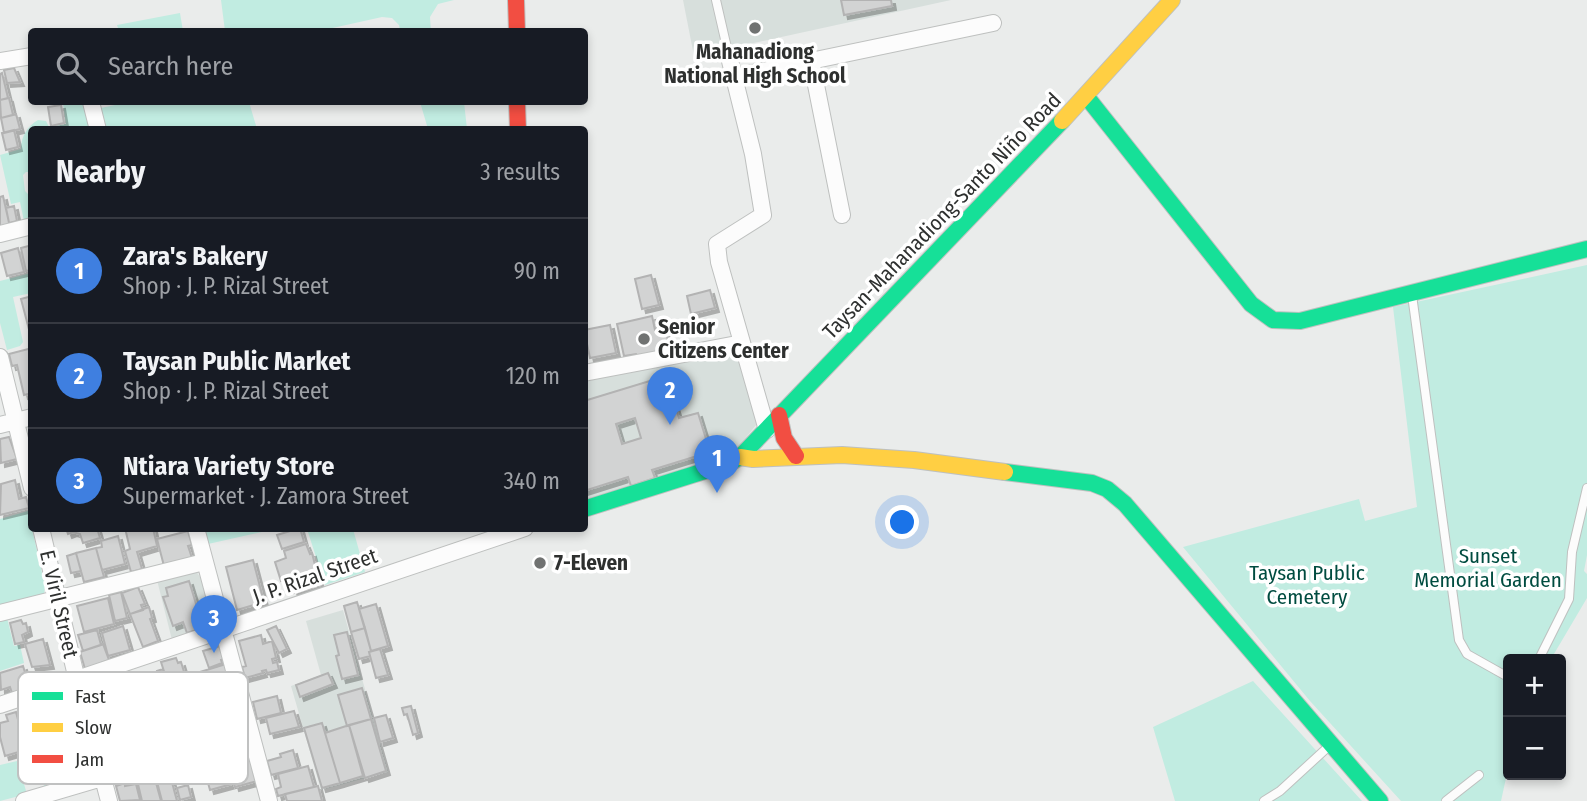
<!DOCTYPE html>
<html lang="en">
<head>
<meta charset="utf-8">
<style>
  :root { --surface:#171b24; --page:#20242c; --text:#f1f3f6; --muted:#9ea1a6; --line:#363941; --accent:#b45309 }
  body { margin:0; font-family:"Fira Sans Condensed",sans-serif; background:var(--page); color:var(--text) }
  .controls { position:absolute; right:21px; bottom:21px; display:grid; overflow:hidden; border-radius:7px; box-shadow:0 4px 10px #0003 }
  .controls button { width:63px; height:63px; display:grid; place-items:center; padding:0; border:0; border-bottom:2px solid var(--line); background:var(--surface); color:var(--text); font:35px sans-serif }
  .you { position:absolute; left:903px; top:523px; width:24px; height:24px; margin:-18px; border:5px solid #fff; border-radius:50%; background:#1a73e8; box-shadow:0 0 0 10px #1a73e833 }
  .badge { display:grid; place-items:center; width:46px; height:46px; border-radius:50%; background:var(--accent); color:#fff; font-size:23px; font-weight:700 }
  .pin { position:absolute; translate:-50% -58px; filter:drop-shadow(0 2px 4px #0008) }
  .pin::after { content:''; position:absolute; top:37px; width:24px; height:21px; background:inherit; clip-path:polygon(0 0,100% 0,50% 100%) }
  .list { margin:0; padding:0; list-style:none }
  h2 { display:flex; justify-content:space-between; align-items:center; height:91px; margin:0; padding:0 28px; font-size:30px }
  h2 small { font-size:23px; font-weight:400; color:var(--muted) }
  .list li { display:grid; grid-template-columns:46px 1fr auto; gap:21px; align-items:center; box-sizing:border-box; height:105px; padding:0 28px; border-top:2px solid var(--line) }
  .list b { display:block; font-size:26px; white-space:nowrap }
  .list p { margin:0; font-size:23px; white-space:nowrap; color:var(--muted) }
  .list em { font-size:23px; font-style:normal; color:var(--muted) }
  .icon { flex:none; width:38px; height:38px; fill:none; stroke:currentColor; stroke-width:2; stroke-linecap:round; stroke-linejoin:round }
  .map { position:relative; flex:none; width:1587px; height:801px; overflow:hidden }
  .search { position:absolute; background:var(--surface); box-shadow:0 4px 10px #0003; left:28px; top:28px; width:560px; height:77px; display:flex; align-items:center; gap:18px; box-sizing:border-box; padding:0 24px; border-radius:7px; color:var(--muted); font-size:26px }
  .panel { position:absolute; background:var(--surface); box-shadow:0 4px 10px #0003; left:28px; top:126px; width:560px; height:406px; border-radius:7px }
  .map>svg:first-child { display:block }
</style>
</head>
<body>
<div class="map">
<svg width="1587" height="801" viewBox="0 0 1587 801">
  <defs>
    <filter id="shadow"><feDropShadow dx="4" dy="4" stdDeviation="0" flood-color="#0004"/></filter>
  </defs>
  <rect width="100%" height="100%" fill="#eaeceb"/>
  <path fill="#d7dfdc" d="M683,0H951L694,56Z
    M735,352L739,355L757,424L734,452L585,501V379Z
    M196,571L202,580L212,617L211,624L209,627L172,640L157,580Z
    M343,610L388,772L321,790L291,686L321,675L306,621Z"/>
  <path fill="#c1ece1" d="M221,0H454L438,4L430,17L431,32L400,31L399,25L392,18L382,17L319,31H225Z
    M180,13L183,31H119L117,25Z
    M84,102L91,129L32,130L31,172H26L23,175L25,191L31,197V219L24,221L20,202L11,204L0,155L21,149C21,137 27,126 38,120L46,121L49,127L66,124L63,103Z
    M129,102H249L257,129L141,130L140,127L130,129H107L101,108Z
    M420,102H464L467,129H428Z
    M1587,265V555L1584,571L1587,574V598L1551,659H1508V769L1501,801H1401L1310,701L1183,547L1359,499L1365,521L1417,507L1393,307Z
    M31,273V293L13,297L23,342L20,346L7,350L0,323V281Z
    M28,511L45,586L44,596L0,607V519Z
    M204,529H275L208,544Z
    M307,529H353L365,572L325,585Z
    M7,618L14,646L20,645L24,663L0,671V619Z
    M1253,681L1362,801H1175L1153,727Z
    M70,696L74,698L94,773L45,789L21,711Z
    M17,761L27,794L0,801V765Z"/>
  <path fill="#d2d3d3" stroke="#b3b3b3" stroke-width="2" fill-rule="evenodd" filter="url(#shadow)" d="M841,0H891L892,6L844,15Z
    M14,68L20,82L7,83L4,70Z
    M2,73L8,98L0,100V74Z
    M9,98L13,115L1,118L0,100Z
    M61,105L64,123L51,126L48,107Z
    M16,114L20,129L4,133L1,118Z
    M14,130L18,147L6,150L2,133Z
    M3,196L10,227L0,230V197Z
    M14,206L17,221L9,223L6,208Z
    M32,245V270L26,271L21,248Z
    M18,248L24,272L7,276L1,253Z
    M651,275L659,305L642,309L635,279Z
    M710,290L715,308L691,314L687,296Z
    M32,296V341L21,299Z
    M652,316L655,330L665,327L670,349L637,356L636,354L624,356L617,324Z
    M610,325L616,353L590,358L584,330Z
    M32,348V393L24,395L17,365L12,366L9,354Z
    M666,376L673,399L663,402L664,405L674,402L679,418L698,413L710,452L652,470L655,478L631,486L628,477L584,491V401ZM635,418L641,438L622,444L616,424Z
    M9,437L17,459L1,463L0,439Z
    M15,480L19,499L26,497L29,508L0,515L1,484Z
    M66,528H97L100,538L83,543L80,534L73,532L68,534Z
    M125,528H153L157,546L137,552L142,569L131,572L125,551L130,549Z
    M300,528L304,542L282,549L277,535Z
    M188,531L192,545L188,546L192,558L164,566L157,539Z
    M118,536L125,564L102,570L96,548L102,547L101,541Z
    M306,544L310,554L312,553L320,585L294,593L290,579L281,581L275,562L286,558L284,551Z
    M96,548L104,577L84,582L76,553Z
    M76,553L81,571L71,573L67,556Z
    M253,560L264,602L237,610L226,567Z
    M189,581L200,617L197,618L200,629L187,633L183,622L173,626L163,597L168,596L166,588Z
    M138,587L145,604L141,605L143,610L130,614L122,593Z
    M121,592L127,618L115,621L109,595Z
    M108,598L114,624L84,632L77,606Z
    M357,602L365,628L351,632L344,606Z
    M376,604L388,646L371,651L359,609Z
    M149,607L152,618L150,619L158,641L143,647L130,614Z
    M21,620L23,624L26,623L28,632L22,635L24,642L15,644L10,623Z
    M123,626L130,650L108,656L102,633Z
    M276,626L287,649L279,653L267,630Z
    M365,628L371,651L369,652L370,656L359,659L351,632Z
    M97,630L101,645L83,651L78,635Z
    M347,632L358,675L342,679L336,656L339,655L334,635Z
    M261,635L263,644L272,641L276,658L272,659L273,663L277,662L279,670L267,673L266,670L262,671L263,673L245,678L242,667L246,666L239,641Z
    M43,639L50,665L32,667L25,644Z
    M103,644L109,660L85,669L80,652Z
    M220,646L224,659L221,660L222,663L209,668L203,651Z
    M380,649L388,675L376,678L369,652Z
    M176,658L178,663L181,662L188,685L170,690L161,662Z
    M226,664L232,684L229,685L230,690L211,696L209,691L193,696L187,676Z
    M23,666L28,682L21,684L22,690L12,693L10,687L1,690L0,673Z
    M163,669L169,688L150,693L145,676L153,674L154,677L158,676L157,671Z
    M328,673L333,684L300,697L296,685Z
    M362,688L371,719L347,726L338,695Z
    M277,696L281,713L257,719L253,702Z
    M411,706L418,733L413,735L407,714L404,715L402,708Z
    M294,711L299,727L270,734L266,718Z
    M16,712L20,727L25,726L33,756L24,759L22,751L5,756L0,737V723L8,721L6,715Z
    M386,715L393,738L380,742L374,718Z
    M371,719L386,771L365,778L349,725Z
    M322,723L340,783L322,788L304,728Z
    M349,725L363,776L340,783L325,733Z
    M244,746L246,750L248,749L251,760L229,766L225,752Z
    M293,750L298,768L271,775L267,761L281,757L280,754Z
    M251,760L257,781L235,787L229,766Z
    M308,766L314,787L278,796L276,789L281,787L278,774Z
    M218,769V772L228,769L232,784L210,790L205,772Z
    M170,775L177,801H162L156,778Z
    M150,777L151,780L155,779L161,801H142L137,780Z
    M125,783V786L136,784L140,800L120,801L116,786Z
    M188,785L191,797L180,800L177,788Z
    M318,786L322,801H287L285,794Z"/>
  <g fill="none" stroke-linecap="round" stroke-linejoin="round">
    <defs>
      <path id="lane" d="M716,0L730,61
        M1412,295L1459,640L1467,654L1508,677
        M1539,659L1569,599L1572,552L1587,488
        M1264,801L1280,791L1328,747
        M1446,801L1479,775"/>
      <path id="street" d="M811,60L842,215
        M0,61L32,56
        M730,61L753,154L763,215L717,244L719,262L767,430
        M734,77L993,23
        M91,102L98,130
        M0,234L32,226
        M0,357L32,488
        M584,373L742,343
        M0,425L32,417
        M41,528L77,680L109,801
        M196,528L269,801
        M0,613L204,562
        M0,705L525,528
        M24,801L251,734"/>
      <path id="fast" d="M1086,96L1251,304L1273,320L1300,321L1587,249
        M1005,472L1092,483L1107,489L1125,504L1380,801
        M584,509L730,463L740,457L1062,121"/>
      <path id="slow" d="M1062,121L1172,0
        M740,457L753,459L842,455L914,460L1005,472"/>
      <path id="jam" d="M516,0L517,32
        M517,102L518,130
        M779,415L784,438L796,456"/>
    </defs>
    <use href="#lane" stroke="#bec0bf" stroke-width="10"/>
    <use href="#street" stroke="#bec0bf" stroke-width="18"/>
    <use href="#fast" stroke="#bec0bf" stroke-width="18"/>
    <use href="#slow" stroke="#bec0bf" stroke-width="18"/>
    <use href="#jam" stroke="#bec0bf" stroke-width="18"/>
    <use href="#lane" stroke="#fcfcfc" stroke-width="8"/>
    <use href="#street" stroke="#fcfcfc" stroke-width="16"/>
    <use href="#fast" stroke="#16e098" stroke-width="16"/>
    <use href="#slow" stroke="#ffcf43" stroke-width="16"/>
    <use href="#jam" stroke="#f24e42" stroke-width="16"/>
  </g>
  <g fill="#707271" stroke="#fff" stroke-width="2.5">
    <circle cx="755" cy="28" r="7"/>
    <circle cx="644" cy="339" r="7"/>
    <circle cx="540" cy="563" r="7"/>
  </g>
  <g text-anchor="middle" stroke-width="7" stroke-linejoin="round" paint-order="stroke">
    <g font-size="21" font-weight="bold" fill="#2e302f" stroke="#fff" text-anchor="start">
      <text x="755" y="59" text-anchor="middle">Mahanadiong<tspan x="755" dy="24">National High School</tspan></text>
      <text x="658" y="334">Senior<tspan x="658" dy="24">Citizens Center</tspan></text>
      <text x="554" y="570">7-Eleven</text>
    </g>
    <g font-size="21" fill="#2e302f" stroke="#fff">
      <text transform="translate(942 216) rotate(-46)" y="7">Taysan-Mahanadiong-Santo Niño Road</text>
      <text transform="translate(315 576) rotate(-19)" y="7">J. P. Rizal Street</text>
      <text transform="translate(59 604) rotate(77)" y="7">E. Viril Street</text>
    </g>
    <g font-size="21" fill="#004c40" stroke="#fff">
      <text x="1488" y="563">Sunset<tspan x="1488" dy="24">Memorial Garden</tspan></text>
      <text x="1307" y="580">Taysan Public<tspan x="1307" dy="24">Cemetery</tspan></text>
    </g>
  </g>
  <rect x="18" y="672" width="230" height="112" rx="10" fill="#fff" stroke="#c0c1c1" stroke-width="2"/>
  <rect x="32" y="692" width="31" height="8" fill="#16e098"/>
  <rect x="32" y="723" width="31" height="9" fill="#ffcf43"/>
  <rect x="32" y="755" width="31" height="8" fill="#f24e42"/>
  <g font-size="19" fill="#2e302f">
    <text x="75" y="703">Fast</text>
    <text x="75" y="734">Slow</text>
    <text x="75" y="766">Jam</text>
  </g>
</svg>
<div class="controls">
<button>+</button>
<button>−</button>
</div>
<div class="you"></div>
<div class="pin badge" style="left:717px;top:493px;background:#3f7fe0">1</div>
<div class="pin badge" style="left:670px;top:425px;background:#3f7fe0">2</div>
<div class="pin badge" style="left:214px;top:653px;background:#3f7fe0">3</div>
<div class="search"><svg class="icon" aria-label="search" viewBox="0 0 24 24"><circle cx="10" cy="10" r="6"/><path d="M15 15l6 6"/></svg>Search here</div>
<section class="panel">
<h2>Nearby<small>3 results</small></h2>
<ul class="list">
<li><span class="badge" style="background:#3f7fe0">1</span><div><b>Zara's Bakery</b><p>Shop · J. P. Rizal Street</p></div><em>90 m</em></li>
<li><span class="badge" style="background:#3f7fe0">2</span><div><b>Taysan Public Market</b><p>Shop · J. P. Rizal Street</p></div><em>120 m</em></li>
<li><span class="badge" style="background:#3f7fe0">3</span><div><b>Ntiara Variety Store</b><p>Supermarket · J. Zamora Street</p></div><em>340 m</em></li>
</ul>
</section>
</div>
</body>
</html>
